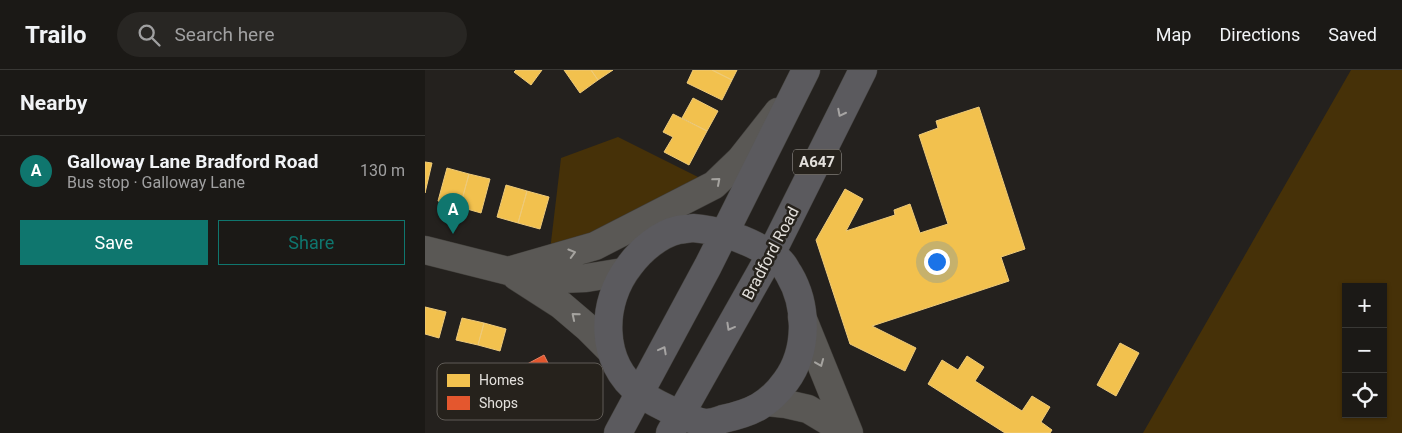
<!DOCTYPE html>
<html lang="en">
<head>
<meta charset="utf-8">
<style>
  :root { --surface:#1b1916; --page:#282623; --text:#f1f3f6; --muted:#a0a0a1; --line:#393835; --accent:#0f766e }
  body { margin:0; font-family:Roboto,sans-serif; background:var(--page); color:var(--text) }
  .controls { position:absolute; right:15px; bottom:15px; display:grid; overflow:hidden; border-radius:0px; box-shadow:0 1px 4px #0004 }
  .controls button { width:45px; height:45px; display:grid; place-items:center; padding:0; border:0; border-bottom:1px solid var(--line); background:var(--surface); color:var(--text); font:25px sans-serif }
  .you { position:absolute; left:511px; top:191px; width:18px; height:18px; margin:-12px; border:4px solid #fff; border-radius:50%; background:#1a73e8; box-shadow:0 0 0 8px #1a73e833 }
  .badge { display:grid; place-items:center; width:32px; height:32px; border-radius:50%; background:var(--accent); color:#fff; font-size:16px; font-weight:700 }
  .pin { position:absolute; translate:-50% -41px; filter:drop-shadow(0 1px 2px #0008) }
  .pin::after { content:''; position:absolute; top:26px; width:18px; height:15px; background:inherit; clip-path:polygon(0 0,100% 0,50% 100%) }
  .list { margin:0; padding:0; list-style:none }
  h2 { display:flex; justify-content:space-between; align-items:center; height:65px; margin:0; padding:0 20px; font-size:21px }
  h2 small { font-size:16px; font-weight:400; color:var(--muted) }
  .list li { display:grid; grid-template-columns:32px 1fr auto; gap:15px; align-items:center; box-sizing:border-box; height:70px; padding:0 20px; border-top:1px solid var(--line) }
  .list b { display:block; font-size:19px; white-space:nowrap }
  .list p { margin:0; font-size:16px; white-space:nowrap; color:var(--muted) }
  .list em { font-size:16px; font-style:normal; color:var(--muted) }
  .actions { display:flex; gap:10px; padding:15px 20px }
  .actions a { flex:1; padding:11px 0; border:1px solid var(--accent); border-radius:0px; text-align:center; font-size:18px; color:var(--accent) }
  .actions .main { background:var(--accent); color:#fff }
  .icon { flex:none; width:28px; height:28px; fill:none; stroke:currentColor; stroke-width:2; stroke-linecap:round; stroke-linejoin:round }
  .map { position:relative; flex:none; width:977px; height:363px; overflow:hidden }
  header { display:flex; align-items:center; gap:30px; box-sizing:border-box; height:70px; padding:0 25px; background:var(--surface); border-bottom:1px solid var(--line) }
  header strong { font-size:24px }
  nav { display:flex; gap:28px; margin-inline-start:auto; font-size:18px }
  .search { width:350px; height:45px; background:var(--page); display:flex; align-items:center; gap:12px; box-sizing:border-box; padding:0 18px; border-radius:28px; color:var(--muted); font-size:19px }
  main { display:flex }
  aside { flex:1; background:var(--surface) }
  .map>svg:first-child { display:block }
</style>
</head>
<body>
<header>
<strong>Trailo</strong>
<div class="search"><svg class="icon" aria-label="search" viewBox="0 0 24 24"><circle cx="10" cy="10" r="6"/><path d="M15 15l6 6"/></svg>Search here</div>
<nav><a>Map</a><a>Directions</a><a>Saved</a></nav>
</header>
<main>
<aside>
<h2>Nearby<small></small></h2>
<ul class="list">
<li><span class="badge">A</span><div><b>Galloway Lane Bradford Road</b><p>Bus stop · Galloway Lane</p></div><em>130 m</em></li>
</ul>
<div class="actions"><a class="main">Save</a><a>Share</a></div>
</aside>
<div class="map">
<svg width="977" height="363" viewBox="0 0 977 363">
  <rect width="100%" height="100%" fill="#24211e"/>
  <path fill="#463108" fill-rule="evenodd" d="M926,0H977V363H718ZM921,217H958V344H921Z
    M193,67L289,115L124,189L136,88Z"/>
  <path fill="#f2c14e" stroke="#eeca79" d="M91,0H117L106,15L89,2Z
    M139,0H166L173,10L155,23Z
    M166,0H188L173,10Z
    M268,0H287L307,10L297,30L262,13Z
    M287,0H312L307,10Z
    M268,28L293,41L282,61L257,48Z
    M554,37L600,179L576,187L584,211L447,256L491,278L480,301L425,274L391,170L420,119L438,129L421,161L470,145L469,140L485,134L495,163L523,154L494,65L513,58L511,51Z
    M248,44L282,61L264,95L239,82L248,67L238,62Z
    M0,92L7,93L0,123Z
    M22,98L44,104L35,137L13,131Z
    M44,104L65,109L56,143L35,137Z
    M81,115L102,121L93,153L72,147Z
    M102,121L124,127L115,159L93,153Z
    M0,237L21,242L14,268L0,264Z
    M37,248L59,253L53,275L31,270Z
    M59,253L81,259L75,281L53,275Z
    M695,273L714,283L691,326L672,315Z
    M542,286L559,297L550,311L597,341L607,326L625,337L616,352L627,360L625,363H580L503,314L517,290L533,300Z"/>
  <path fill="#e4572e" stroke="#e48062" d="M119,285L128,303L135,300L148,323L106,346L97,329L105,325L91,300Z"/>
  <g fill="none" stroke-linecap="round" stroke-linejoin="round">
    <defs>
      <path id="secondary" d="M0,180L83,201L135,209L161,208L198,202
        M83,201L170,176L289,115L316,89L353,42
        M91,206L136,235L163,258L185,280
        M377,247L424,363
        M342,332L361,334L383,339L423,363"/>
      <path id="highway" d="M268,158C292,160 312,166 333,177C341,181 349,185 355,191C359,194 361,200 364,204C383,236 383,281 361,311C344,335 326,343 298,349C293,351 286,353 280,353C268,351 256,345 245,340C235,335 224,330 215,323C174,293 175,232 205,195C216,180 235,164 253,160C258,159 263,159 268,158Z
        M193,363L283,196L381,0
        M245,363L346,184L438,0"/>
    </defs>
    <use href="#secondary" stroke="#403e3a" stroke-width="29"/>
    <use href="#highway" stroke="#403e3a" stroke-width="29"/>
    <use href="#secondary" stroke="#5a5855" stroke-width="28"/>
    <use href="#highway" stroke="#5b5a5e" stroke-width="28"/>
  </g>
  <defs><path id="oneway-chevron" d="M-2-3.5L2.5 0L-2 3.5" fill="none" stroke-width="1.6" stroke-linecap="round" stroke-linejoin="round" transform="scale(1.25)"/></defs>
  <g stroke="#a6a4a3">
    <use href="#oneway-chevron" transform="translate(416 43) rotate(117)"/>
    <use href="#oneway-chevron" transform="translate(305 257) rotate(119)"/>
    <use href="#oneway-chevron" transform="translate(238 280) rotate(-62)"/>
  </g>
  <g stroke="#a5a39f">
    <use href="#oneway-chevron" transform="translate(292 111) rotate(-41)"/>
    <use href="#oneway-chevron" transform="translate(147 183) rotate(-16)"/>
    <use href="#oneway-chevron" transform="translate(150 246) rotate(-140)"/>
    <use href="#oneway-chevron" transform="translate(395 293) rotate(68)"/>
  </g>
  <g text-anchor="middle" stroke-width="5" stroke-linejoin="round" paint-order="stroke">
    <rect fill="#26221c" stroke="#aaa7a2" stroke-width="1" x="368" y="79.5" width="48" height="25" rx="4"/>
    <g font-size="15" font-weight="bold" fill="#e3e0dc">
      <text x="392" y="97">A647</text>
    </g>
    <g font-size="16" fill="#e3e0dc" stroke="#26221c">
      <text transform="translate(345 183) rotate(-62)" y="6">Bradford Road</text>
    </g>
  </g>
  <rect x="12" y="293" width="166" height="57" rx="8" fill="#26221c" stroke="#5f5b56" stroke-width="1"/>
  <rect x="22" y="304" width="23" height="13" fill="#f2c14e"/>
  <rect x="22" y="326" width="23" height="14" fill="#e4572e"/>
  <g font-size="14" fill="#e3e0dc">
    <text x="54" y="315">Homes</text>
    <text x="54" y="338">Shops</text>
  </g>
</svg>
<div class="controls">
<button>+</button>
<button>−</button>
<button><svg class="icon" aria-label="locate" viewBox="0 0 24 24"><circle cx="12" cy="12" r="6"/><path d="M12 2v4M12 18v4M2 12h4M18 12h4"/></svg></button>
</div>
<div class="you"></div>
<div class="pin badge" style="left:28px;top:164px">A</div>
</div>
</main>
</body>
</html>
